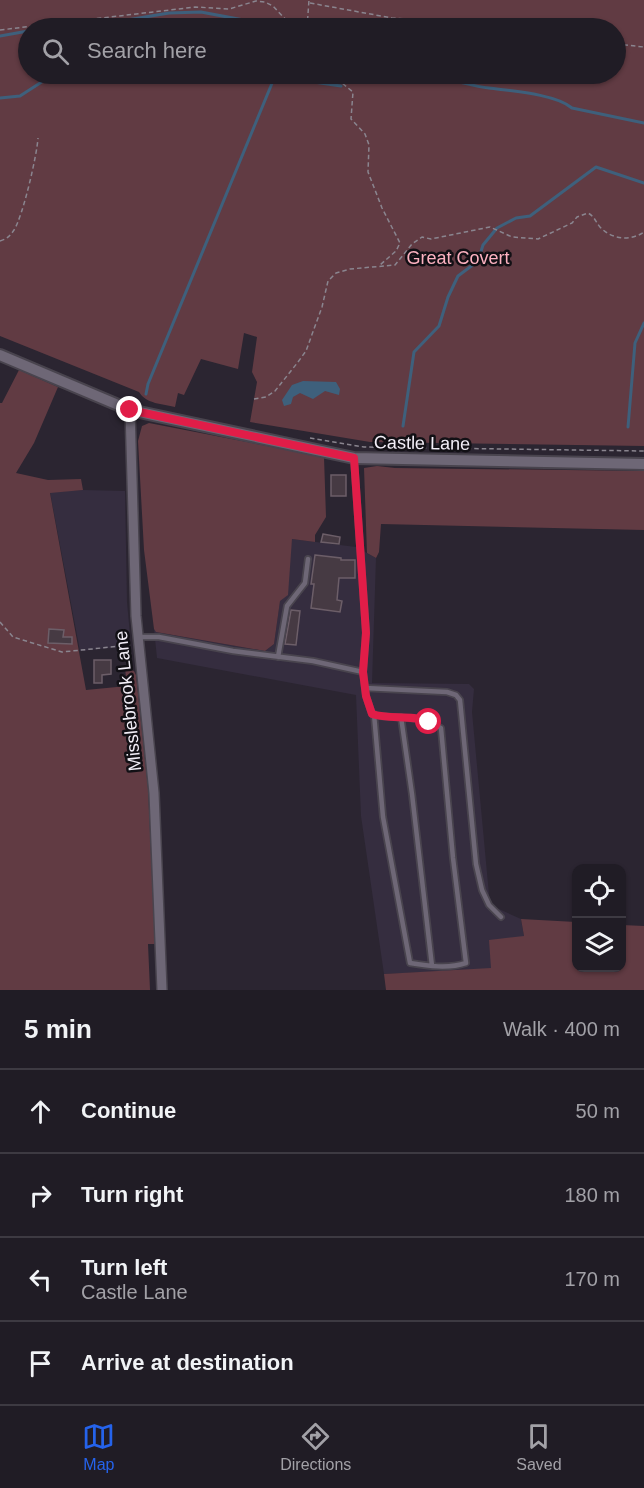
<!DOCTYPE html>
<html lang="en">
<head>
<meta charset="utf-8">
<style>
  :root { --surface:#201c25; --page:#28252d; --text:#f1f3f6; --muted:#a2a1a7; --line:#3d3a42; --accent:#2563eb }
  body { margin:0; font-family:Helvetica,sans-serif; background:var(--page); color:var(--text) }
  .controls { position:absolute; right:18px; bottom:18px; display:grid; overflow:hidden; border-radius:12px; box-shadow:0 2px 4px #0004 }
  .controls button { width:54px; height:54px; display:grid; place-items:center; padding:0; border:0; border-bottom:2px solid var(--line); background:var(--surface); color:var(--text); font:30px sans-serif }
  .stop { position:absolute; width:18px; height:18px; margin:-14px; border:4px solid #e11d48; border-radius:50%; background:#fff }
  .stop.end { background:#e11d48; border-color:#fff; box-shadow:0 2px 6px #0008 }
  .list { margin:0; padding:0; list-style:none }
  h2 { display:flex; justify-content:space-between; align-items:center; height:78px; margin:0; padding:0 24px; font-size:26px }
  h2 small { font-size:20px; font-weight:400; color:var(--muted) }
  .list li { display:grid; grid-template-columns:39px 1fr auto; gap:18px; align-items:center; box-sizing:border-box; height:84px; padding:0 24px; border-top:2px solid var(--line) }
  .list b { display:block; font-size:22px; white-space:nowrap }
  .list p { margin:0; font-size:20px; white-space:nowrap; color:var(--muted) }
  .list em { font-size:20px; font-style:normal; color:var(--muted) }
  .icon { flex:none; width:33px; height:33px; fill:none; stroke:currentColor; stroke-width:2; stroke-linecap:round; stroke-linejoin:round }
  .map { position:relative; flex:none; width:644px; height:990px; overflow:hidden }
  .search { position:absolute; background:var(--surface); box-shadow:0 2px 4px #0004; left:18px; right:18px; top:18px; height:66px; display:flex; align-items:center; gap:15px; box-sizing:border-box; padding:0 21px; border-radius:33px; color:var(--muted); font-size:22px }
  .sheet { height:414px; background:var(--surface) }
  nav { display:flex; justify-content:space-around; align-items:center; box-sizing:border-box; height:84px; border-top:2px solid var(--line); background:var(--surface); font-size:16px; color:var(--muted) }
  nav a { display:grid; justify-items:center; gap:3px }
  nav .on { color:var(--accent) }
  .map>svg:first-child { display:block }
</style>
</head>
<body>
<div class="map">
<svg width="644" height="990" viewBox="0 0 644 990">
  <rect width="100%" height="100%" fill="#2b2531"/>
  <path fill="#352d3f" d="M83,490L125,491L127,602L130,635L123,647L80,651L50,492Z
    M292,539L356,547L376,558L372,683L469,684L474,689L472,712L490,905L521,919L524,936L491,969L384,974L361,816L356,695L157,658L154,629L157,632L265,651L274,644L280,600Z"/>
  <path fill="#613b43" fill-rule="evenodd" d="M0,0H644V446L370,442L250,422L257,382L252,372L257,337L244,333L238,369L201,359L184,395L178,393L175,407C163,404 146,404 139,392L0,336ZM28,28H616V74H28Z
    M19,370L58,387L34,443L16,473L48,480L81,479L83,490L50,493L86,690L127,686L125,668L134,671L136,675L148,788L155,944H148L150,990H0V403H2Z
    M149,423L324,457L326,517L315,535V542L292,539L288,595L280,601L274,644L265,651L156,632L154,629L144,550L138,441L142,426Z
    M377,466L395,468L644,471V530L381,524L379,552L376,558L367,553L364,468Z
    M521,919L576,922V968H622V925L644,926V990H386L384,974L491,968L489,940L524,936Z"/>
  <path fill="#3e607c" d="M303,381L336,382L340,389L339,395L325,391L313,399L300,393L293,397L291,404L284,406L282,400L292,385Z"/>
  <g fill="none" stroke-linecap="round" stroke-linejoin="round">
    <path stroke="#3e607c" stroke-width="3" d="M53,28L91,26L169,13L201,12L286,28
      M0,36L28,31
      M259,74L341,86
      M349,82C366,71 388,80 407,81C416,81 425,78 434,78C453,79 470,86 489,88C511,91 556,94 572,108L644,123
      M0,98L20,96L54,74
      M146,394L148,384L275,76
      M403,426L414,352L439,326L448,297L458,276L478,261L483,245L497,228L516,218L530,216L596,167L644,183
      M628,427L635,343L644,323"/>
  </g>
  <path fill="#463a43" stroke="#6c5e68" stroke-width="1.5" d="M331,475H346V496H331Z
    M323,534L340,537L339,544L321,542Z
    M315,555L341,558V560H355V578H339L337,600L342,601L340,612L311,608L314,584H311Z
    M291,610L300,611L296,645L285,644Z
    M49,629L64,630L63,637H72V644L48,643Z
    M94,660H111V674L102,675V683H94Z"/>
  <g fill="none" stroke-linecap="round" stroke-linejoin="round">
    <defs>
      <path id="service" d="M354,459L366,632L363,672
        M138,637H159L233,651L313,661L363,672L366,696L372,714L379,716L422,719L441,728L453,858L466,963C448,969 428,966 410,963L383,817L374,714
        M278,657L287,606L305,583L308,559
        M365,688L447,692L456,695L460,700L476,864L482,890L489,905L501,917
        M401,717L412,794L432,966"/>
      <path id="minor" d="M130,410L136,616L154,793L162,990"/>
      <path id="tertiary" d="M0,355L130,410L354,458L644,464"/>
    </defs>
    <use href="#service" stroke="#49444e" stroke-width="8"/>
    <use href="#minor" stroke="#49444e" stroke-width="12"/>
    <use href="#tertiary" stroke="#49444e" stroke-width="14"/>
    <path stroke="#8a858f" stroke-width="1.5" stroke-dasharray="4.5 3" stroke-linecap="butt" d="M310,3L392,18L463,23L490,28
      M307,28L309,0
      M0,30L195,7L229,9L256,1L265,2L273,6L288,22L307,28
      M616,44L644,47
      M331,74L353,92L351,119L365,134L369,145L368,172L382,208L400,243L396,251L380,265
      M0,241C7,239 10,236 14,230C23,216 37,155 38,138
      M254,399L266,397L275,391L298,362L306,351L322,307L328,281L336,273L350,269L395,265L412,244L422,237L431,239L490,227L512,237L538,239L572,223L577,217L588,213C595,217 595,221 600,227C612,240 631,241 644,232
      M310,438L364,447L644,451
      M0,622L13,637L62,652L131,645"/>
    <use href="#service" stroke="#6e6776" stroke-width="4.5"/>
    <use href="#minor" stroke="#6e6776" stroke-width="9"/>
    <use href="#tertiary" stroke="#6e6776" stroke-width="10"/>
  </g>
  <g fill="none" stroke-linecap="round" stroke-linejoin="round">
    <path stroke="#e11d48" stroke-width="8" d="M130,410L354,458L366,633L363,672L366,696L372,714C390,720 411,714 429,722"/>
  </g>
  <g text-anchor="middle" stroke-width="5" stroke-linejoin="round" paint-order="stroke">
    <g font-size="18" fill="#fdb2c1" stroke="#121015">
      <text x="458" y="264">Great Covert</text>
    </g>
    <g font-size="18" fill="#f2eef7" stroke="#121015">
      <text transform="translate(422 443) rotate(1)" y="6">Castle Lane</text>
      <text transform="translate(128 701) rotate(-96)" y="6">Misslebrook Lane</text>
    </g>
  </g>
</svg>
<div class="controls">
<button><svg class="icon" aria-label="locate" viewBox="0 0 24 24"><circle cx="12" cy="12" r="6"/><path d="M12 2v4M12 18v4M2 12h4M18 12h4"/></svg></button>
<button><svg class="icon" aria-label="layers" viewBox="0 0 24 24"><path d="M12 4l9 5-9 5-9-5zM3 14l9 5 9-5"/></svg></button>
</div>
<div class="stop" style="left:429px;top:722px"></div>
<div class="stop end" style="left:130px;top:410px"></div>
<div class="search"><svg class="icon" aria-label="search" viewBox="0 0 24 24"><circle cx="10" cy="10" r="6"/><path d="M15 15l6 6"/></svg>Search here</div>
</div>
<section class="sheet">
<h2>5 min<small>Walk · 400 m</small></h2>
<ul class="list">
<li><svg class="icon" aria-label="ahead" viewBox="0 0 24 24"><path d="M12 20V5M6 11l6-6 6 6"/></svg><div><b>Continue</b></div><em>50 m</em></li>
<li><svg class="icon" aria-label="right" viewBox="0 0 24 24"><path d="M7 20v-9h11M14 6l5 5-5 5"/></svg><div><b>Turn right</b></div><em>180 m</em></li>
<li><svg class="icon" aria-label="left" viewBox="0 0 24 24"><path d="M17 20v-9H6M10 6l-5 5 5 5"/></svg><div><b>Turn left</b><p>Castle Lane</p></div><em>170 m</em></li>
<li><svg class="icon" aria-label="arrive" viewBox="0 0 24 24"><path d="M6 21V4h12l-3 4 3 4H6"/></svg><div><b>Arrive at destination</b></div></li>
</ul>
</section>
<nav>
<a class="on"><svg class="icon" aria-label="map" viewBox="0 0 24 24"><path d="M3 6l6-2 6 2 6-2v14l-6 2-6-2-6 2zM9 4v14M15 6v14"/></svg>Map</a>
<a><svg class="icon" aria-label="directions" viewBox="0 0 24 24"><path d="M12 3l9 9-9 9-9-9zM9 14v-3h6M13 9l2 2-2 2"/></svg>Directions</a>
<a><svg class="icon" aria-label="saved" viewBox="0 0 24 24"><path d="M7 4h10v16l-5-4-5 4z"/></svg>Saved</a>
</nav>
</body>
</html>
